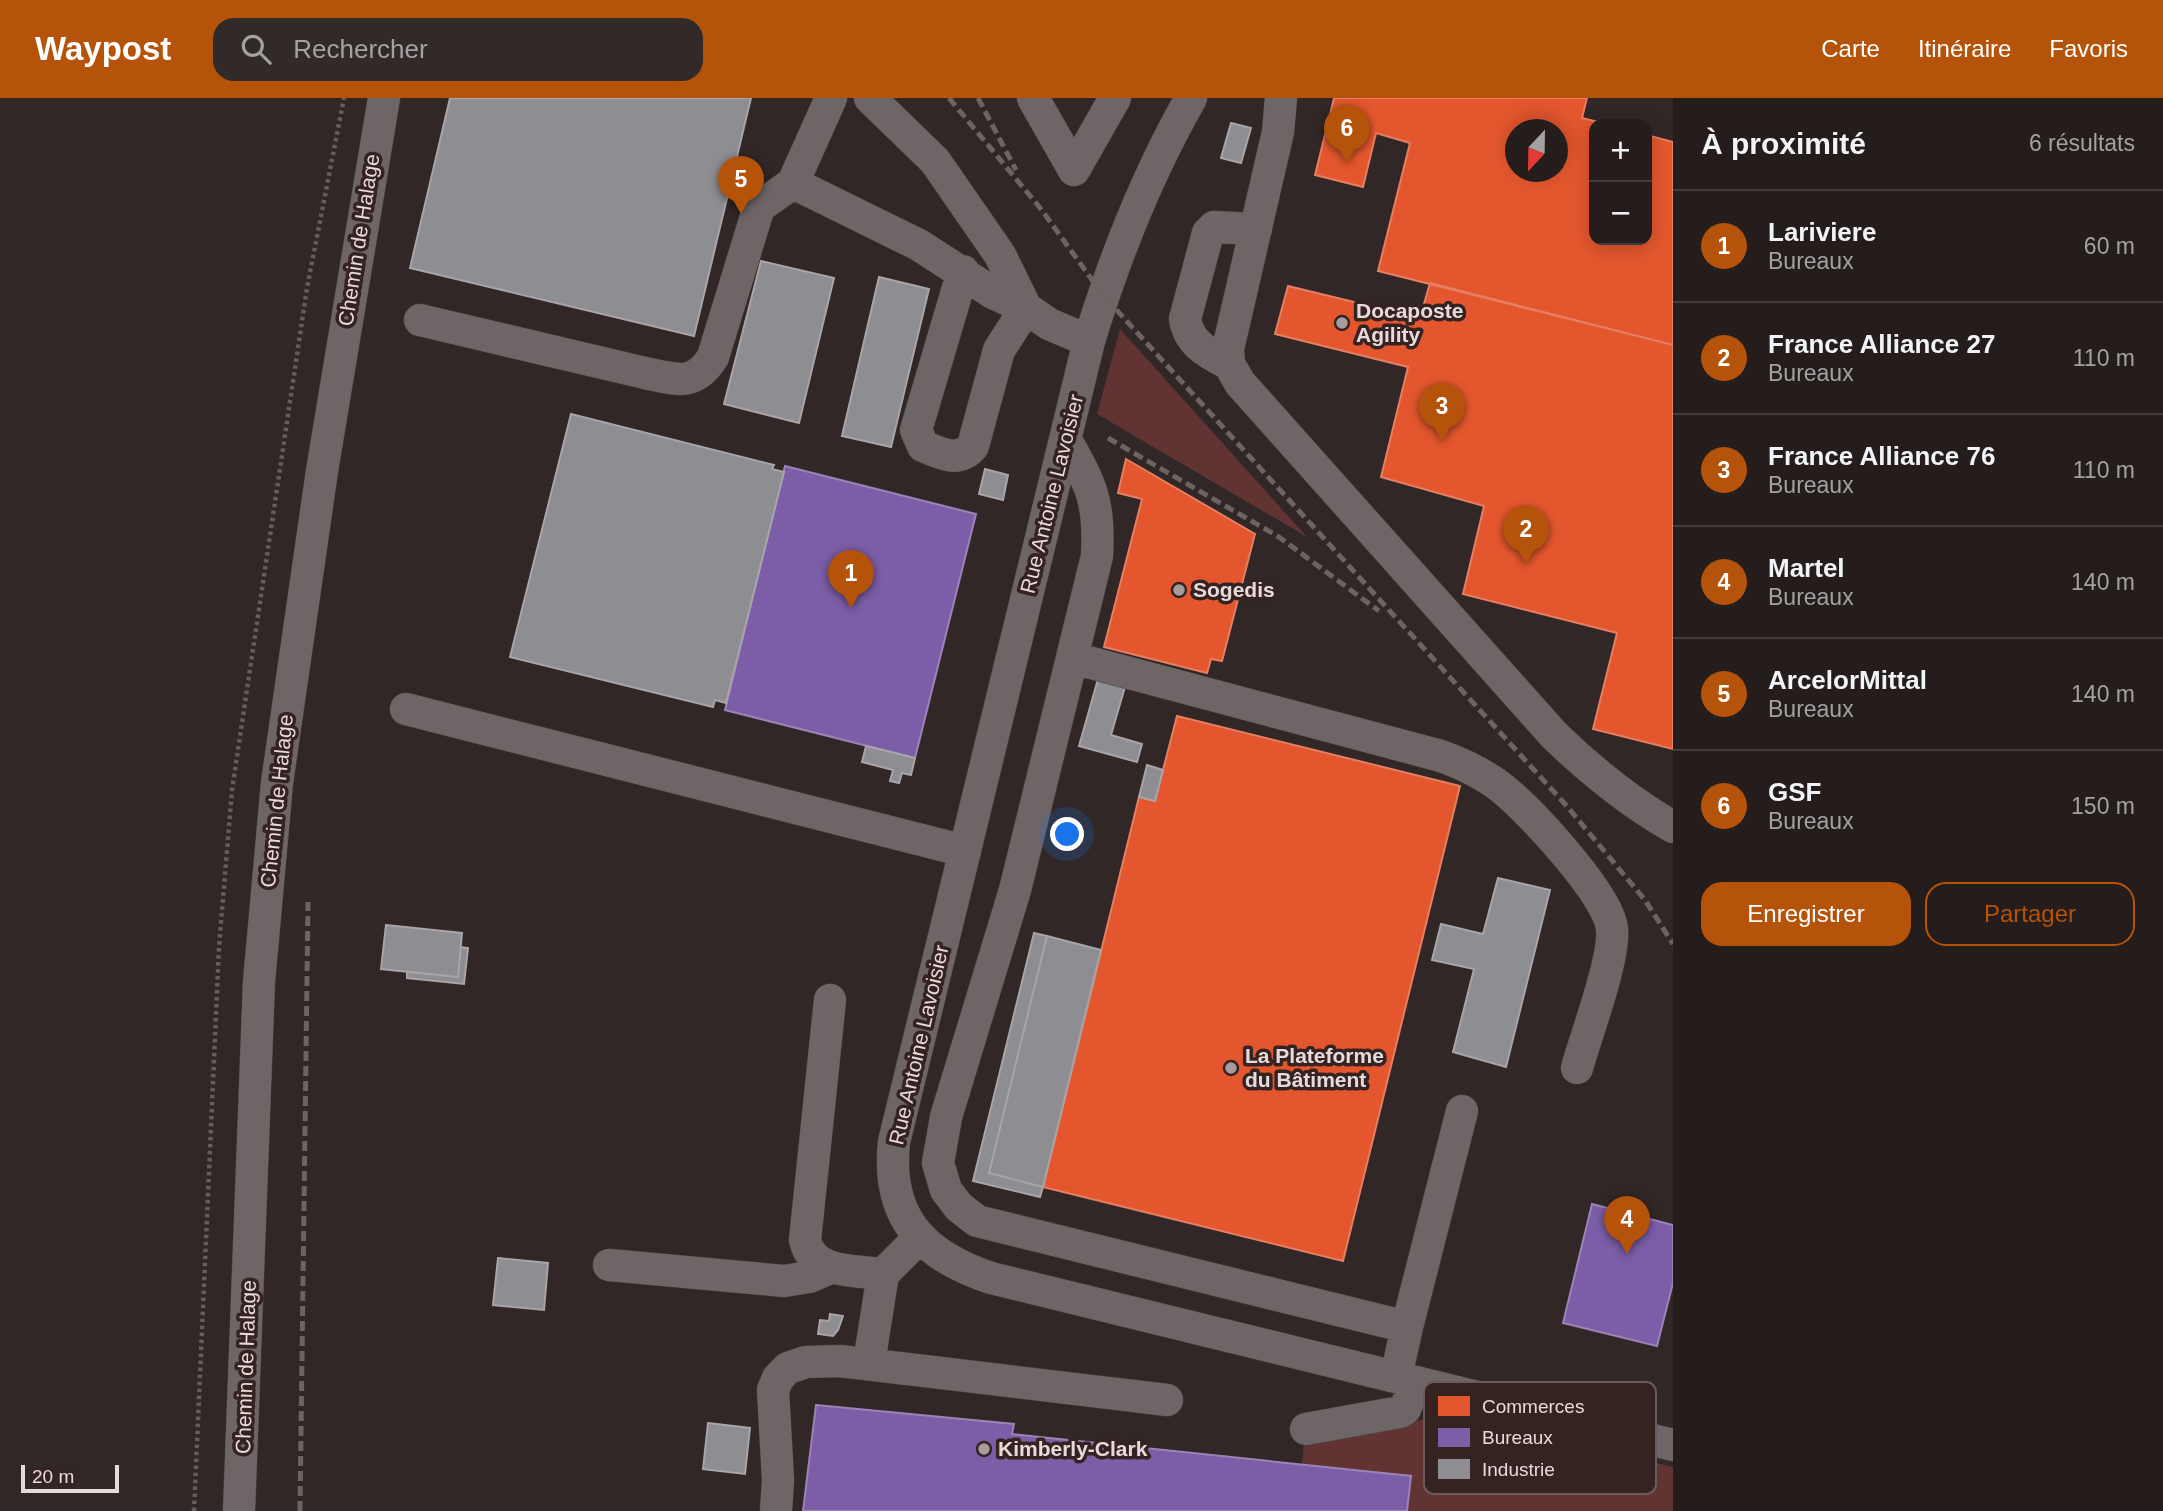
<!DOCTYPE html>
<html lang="fr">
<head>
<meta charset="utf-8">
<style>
  :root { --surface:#251d1c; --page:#312a29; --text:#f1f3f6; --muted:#a3a2a3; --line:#423b3b; --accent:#b45309 }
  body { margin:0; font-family:Helvetica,sans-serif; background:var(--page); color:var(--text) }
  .controls { position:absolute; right:21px; top:21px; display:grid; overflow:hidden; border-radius:14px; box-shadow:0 4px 18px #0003 }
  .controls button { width:63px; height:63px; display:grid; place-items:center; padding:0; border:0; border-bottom:2px solid var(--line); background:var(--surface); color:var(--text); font:35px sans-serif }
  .compass { position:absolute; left:1505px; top:21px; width:63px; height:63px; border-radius:50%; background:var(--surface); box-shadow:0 4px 18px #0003; rotate:202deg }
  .scale { position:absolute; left:21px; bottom:18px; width:98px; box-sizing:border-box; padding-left:7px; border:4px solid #e7dada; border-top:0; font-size:19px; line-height:24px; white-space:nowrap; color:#e7dada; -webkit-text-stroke:5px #352322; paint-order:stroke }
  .you { position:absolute; left:1068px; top:737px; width:24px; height:24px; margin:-18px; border:5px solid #fff; border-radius:50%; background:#1a73e8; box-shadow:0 0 0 10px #1a73e833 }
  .badge { display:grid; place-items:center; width:46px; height:46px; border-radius:50%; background:var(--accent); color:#fff; font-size:23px; font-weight:700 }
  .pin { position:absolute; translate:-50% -58px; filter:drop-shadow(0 2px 4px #0008) }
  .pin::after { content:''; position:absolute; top:37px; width:24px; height:21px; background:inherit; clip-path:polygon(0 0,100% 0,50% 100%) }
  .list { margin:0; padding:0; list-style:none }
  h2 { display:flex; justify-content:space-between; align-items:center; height:91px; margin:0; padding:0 28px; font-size:30px }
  h2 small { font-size:23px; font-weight:400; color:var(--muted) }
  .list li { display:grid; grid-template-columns:46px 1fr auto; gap:21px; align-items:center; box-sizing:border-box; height:112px; padding:0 28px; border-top:2px solid var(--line) }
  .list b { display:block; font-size:26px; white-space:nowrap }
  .list p { margin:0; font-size:23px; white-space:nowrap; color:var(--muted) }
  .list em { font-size:23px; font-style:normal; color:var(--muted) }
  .actions { display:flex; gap:14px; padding:21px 28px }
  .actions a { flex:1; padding:16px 0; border:2px solid var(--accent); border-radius:21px; text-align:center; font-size:24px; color:var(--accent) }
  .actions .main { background:var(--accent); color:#fff }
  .icon { flex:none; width:38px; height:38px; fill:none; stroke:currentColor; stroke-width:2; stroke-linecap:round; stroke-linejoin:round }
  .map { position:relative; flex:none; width:1673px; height:1413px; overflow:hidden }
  header { display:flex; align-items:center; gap:42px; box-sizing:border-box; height:98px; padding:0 35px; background:var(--accent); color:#fff }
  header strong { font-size:33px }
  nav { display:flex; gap:38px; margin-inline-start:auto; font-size:24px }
  .search { width:490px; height:63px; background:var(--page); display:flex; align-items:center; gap:18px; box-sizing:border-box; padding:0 24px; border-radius:21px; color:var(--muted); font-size:26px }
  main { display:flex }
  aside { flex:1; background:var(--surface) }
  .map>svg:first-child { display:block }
</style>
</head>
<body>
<header>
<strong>Waypost</strong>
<div class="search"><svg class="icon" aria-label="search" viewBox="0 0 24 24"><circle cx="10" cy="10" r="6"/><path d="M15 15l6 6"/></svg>Rechercher</div>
<nav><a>Carte</a><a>Itinéraire</a><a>Favoris</a></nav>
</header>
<main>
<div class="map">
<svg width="1673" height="1413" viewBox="0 0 1673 1413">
  <rect width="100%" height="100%" fill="#312726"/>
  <path fill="#613333" d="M1120,231L1307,439L1097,316Z
    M1453,1316L1673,1369V1413H1407L1410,1378L1302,1367L1304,1344Z"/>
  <path fill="#e4572e" stroke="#e57e62" stroke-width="2" fill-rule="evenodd" d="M1334,0H1587L1582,20L1606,26H1594V142H1647V37L1673,44V247L1378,173L1410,45L1376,35L1363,89L1315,77ZM1516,32H1558V74H1516Z
    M1430,185L1673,247V651L1593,631L1617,535L1463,496L1484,408L1381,379L1408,269L1275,236L1288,188L1420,220Z
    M1126,361L1255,436L1222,563L1211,561L1207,575L1104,549L1142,401L1118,395Z
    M1177,618L1460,688L1343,1163L1043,1089L1139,699L1155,703Z"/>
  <path fill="#7b5ea7" stroke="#9b83b6" stroke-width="2" d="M785,368L976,416L915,660L725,612Z
    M1592,1106L1673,1127V1185L1657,1248L1563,1225Z
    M816,1307L1014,1326L1012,1336L1411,1378L1407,1413H803Z"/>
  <path fill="#8d8d92" stroke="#a8a4a8" stroke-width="2" d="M450,0H751L694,238L410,170Z
    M1231,25L1251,30L1241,65L1221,60Z
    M761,163L834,180L799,325L724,306Z
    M879,179L929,191L891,349L842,338Z
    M571,316L774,367L772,371L784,374L726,605L715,602L713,609L510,559Z
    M985,371L1008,377L1003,402L979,396Z
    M1100,574L1127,582L1111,637L1142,646L1137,664L1079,648Z
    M866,648L915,660L911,677L902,675L899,685L890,683L893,672L862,664Z
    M1147,667L1163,672L1155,703L1139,699Z
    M1498,780L1550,792L1506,969L1453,954L1474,871L1432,862L1441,826L1483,836Z
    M386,827L462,835L458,879L381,871Z
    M1034,835L1047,838L989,1075L1043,1089L1040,1099L973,1083Z
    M1047,838L1101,852L1043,1089L989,1075Z
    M461,849L468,850L464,886L407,880V874L458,879Z
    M498,1160L548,1165L544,1212L493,1207Z
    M830,1216L843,1218L838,1232L833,1238L818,1236L820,1222L829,1223Z
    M708,1325L750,1330L745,1376L703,1371Z"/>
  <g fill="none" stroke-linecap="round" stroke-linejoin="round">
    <defs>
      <path id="minor" d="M831,0L793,85L919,147L993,195L1026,210
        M870,0L935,63L1000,157L1026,210
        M1033,0L1074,72L1115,0
        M1191,0C1147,77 1115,158 1089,243L894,1044C886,1119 922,1157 991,1180L1673,1347
        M1281,0L1278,34L1228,251L1229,266L1240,285L1554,637C1591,673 1628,703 1673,729
        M963,173L916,332L923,348C941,356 959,365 973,348L999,252L1026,210L1049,226L1089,243
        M420,222L645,275C675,281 694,290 713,259L759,109L793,85
        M1229,266C1208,255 1189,246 1185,221L1208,135L1214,129L1256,131
        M1066,342C1092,388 1100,405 1097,458L1015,792L946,1019L938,1065L946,1092L959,1109L977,1123L1407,1229L1396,1279
        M1073,560L1441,658C1466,667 1490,679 1510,697C1535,719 1610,799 1612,831C1615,861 1586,937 1577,970
        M406,611L965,753
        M830,902L805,1142C812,1176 854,1172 883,1176
        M609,1167L784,1183L809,1179L830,1170
        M1407,1229L1462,1013
        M869,1265L883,1176L919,1140
        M1306,1331L1400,1314L1405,1311L1416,1284
        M239,1413L259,884L277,685L322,373L384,0
        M776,1413L778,1382L773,1292L778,1280L788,1270L806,1264L840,1263L1167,1302"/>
    </defs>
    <use href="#minor" stroke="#4e4544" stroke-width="33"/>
    <path stroke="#655d5d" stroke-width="4.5" stroke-dasharray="3.5 3.5" stroke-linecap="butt" d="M194,1413L219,849L232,692L307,190L344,0"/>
    <use href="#minor" stroke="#6e6666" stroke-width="32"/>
    <path stroke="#6c6362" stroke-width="5" stroke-dasharray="10 5" stroke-linecap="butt" d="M949,0L1041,111L1103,197L1565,706L1645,802L1673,846
      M978,0L1016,72
      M1108,340L1279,439L1379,513
      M300,1413L308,804"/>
  </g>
  <g fill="#a79b9b" stroke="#352322" stroke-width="2.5">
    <circle cx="1342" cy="225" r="7"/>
    <circle cx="1179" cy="492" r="7"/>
    <circle cx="1231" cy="970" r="7"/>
    <circle cx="984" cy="1351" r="7"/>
  </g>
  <g text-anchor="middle" stroke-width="7" stroke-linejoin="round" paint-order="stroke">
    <g font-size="21" fill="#e7dada" stroke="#352322">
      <text transform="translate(359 142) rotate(-81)" y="7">Chemin de Halage</text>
      <text transform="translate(1052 396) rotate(-76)" y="7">Rue Antoine Lavoisier</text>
      <text transform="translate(277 703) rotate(-84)" y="7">Chemin de Halage</text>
      <text transform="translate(919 947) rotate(-77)" y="7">Rue Antoine Lavoisier</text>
      <text transform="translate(246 1269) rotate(-88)" y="7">Chemin de Halage</text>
    </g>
    <g font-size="21" font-weight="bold" fill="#e7dada" stroke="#352322" text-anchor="start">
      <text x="1356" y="220">Docaposte<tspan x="1356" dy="24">Agility</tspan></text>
      <text x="1193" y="499">Sogedis</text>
      <text x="1245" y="965">La Plateforme<tspan x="1245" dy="24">du Bâtiment</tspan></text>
      <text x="998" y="1358">Kimberly-Clark</text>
    </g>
  </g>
  <rect x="1424" y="1284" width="232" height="112" rx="10" fill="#352322" stroke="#6a5a59" stroke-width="2"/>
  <rect x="1438" y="1298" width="32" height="20" fill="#e4572e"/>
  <rect x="1438" y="1330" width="32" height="19" fill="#7b5ea7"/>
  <rect x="1438" y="1361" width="32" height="20" fill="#8d8d92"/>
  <g font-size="19" fill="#e7dada">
    <text x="1482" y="1315">Commerces</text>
    <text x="1482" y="1346">Bureaux</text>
    <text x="1482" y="1378">Industrie</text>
  </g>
</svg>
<div class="controls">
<button>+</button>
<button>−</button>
</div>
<svg class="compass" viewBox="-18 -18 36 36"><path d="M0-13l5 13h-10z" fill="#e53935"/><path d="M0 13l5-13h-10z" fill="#a3a2a3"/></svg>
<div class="scale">20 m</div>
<div class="you"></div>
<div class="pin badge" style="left:851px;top:510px">1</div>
<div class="pin badge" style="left:1526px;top:466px">2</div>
<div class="pin badge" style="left:1442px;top:343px">3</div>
<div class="pin badge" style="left:1627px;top:1156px">4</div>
<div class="pin badge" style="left:741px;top:116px">5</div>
<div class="pin badge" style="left:1347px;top:65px">6</div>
</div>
<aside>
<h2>À proximité<small>6 résultats</small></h2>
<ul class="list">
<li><span class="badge">1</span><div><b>Lariviere</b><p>Bureaux</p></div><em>60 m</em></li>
<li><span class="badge">2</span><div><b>France Alliance 27</b><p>Bureaux</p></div><em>110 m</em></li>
<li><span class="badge">3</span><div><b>France Alliance 76</b><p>Bureaux</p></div><em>110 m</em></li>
<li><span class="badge">4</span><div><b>Martel</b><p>Bureaux</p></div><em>140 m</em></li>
<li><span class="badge">5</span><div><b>ArcelorMittal</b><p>Bureaux</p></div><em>140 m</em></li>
<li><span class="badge">6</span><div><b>GSF</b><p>Bureaux</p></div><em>150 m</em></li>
</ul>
<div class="actions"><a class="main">Enregistrer</a><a>Partager</a></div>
</aside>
</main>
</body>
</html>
